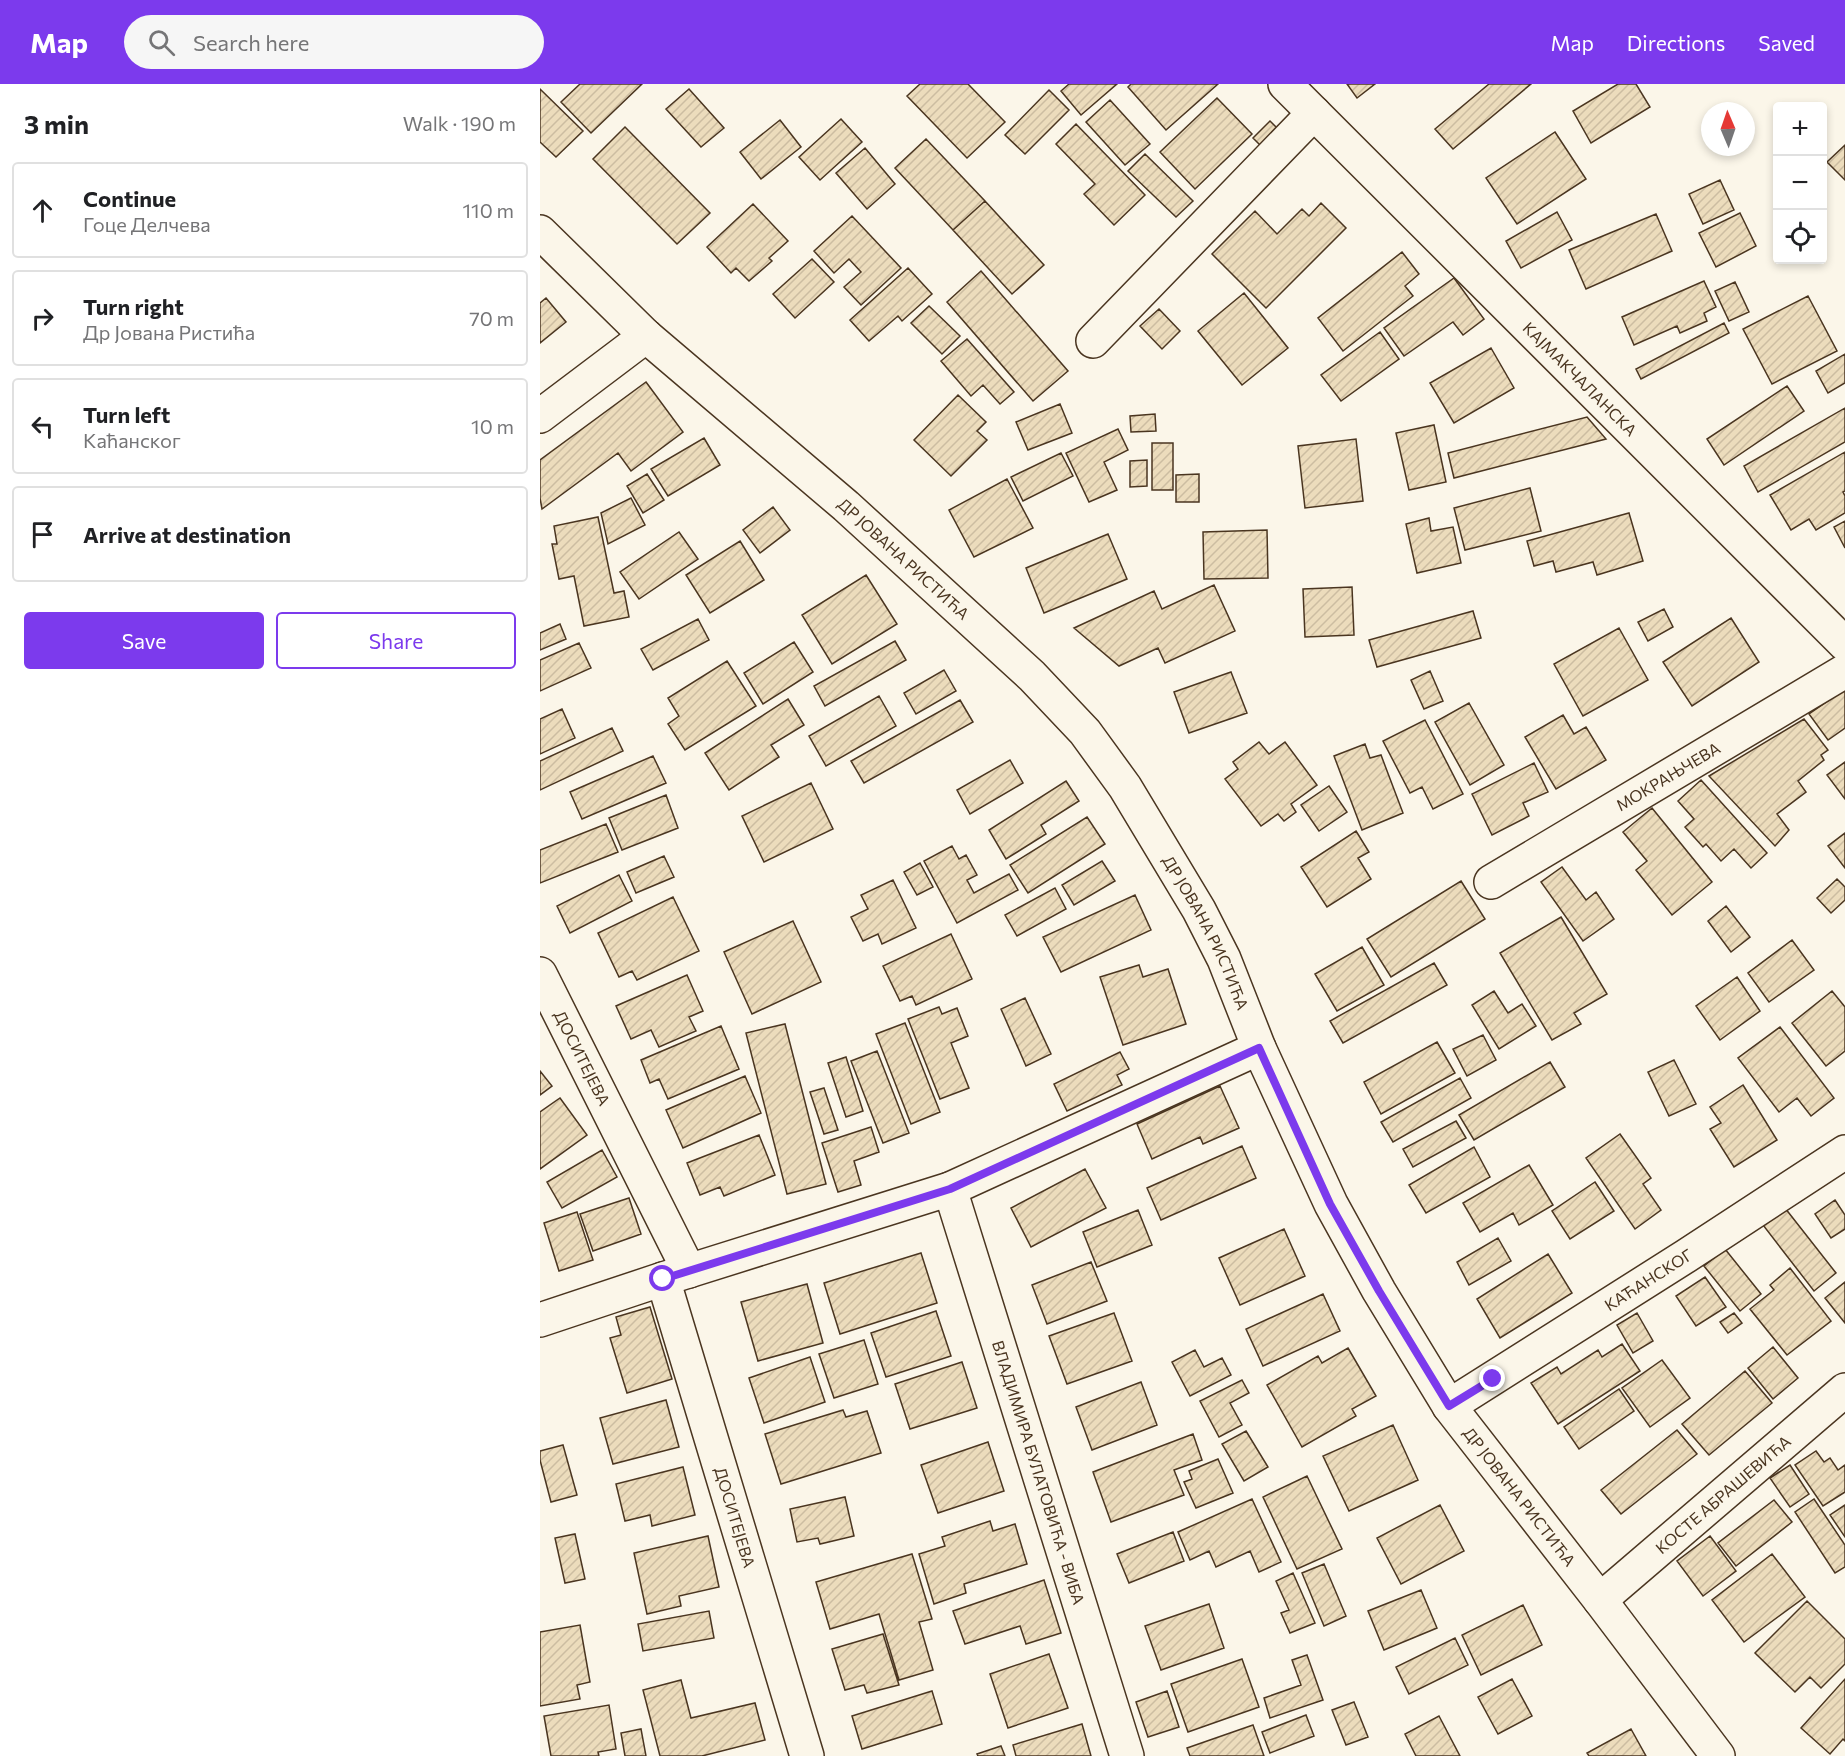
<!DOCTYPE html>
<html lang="en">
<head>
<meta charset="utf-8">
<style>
  :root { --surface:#fff; --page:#f6f6f6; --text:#202124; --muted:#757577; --line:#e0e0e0; --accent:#7c3aed }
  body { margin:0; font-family:Commissioner,sans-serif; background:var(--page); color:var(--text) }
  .controls { position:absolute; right:18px; top:18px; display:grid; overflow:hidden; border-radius:6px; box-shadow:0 3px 9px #0003 }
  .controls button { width:54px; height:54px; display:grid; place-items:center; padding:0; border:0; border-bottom:2px solid var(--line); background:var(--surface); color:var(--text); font:30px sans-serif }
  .compass { position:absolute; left:1161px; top:18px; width:54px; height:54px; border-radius:50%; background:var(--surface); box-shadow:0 3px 9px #0003; rotate:358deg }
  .stop { position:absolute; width:18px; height:18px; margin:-14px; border:4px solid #7c3aed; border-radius:50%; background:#fff }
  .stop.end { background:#7c3aed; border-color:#fff; box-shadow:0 2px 6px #0008 }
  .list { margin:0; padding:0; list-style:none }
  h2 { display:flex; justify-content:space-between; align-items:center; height:78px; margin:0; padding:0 24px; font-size:26px }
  h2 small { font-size:20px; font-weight:400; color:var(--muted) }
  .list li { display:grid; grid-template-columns:39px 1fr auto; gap:18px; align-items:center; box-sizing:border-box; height:96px; margin:0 12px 12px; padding:0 12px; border:2px solid var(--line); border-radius:6px }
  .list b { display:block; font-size:22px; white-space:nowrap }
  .list p { margin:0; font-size:20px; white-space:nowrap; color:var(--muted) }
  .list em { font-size:20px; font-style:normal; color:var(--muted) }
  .actions { display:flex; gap:12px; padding:18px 24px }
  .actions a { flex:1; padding:14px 0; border:2px solid var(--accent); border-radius:6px; text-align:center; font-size:21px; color:var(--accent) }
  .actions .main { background:var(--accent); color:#fff }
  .icon { flex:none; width:33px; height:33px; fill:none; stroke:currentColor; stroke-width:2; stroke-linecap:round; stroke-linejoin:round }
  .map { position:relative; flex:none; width:1305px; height:1672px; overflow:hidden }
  header { display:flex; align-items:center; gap:36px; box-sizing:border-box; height:84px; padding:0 30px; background:var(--accent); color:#fff }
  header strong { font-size:28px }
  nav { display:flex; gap:33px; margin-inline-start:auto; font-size:21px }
  .search { width:420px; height:54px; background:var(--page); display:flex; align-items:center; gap:15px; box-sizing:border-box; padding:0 21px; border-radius:33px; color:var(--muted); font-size:22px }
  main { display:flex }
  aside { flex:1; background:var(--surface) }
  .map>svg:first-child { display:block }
</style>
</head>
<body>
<header>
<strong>Map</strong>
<div class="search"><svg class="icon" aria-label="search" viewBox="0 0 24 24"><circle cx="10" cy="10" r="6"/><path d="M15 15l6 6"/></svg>Search here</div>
<nav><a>Map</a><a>Directions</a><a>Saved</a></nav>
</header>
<main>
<aside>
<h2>3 min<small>Walk · 190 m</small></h2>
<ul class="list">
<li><svg class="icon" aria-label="ahead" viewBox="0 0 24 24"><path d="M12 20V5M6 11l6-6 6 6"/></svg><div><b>Continue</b><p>Гоце Делчева</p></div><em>110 m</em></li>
<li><svg class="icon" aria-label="right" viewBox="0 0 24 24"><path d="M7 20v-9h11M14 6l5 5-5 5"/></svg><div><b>Turn right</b><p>Др Јована Ристића</p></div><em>70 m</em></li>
<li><svg class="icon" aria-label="left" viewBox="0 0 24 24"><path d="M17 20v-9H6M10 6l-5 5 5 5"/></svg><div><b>Turn left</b><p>Каћанског</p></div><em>10 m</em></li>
<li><svg class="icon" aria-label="arrive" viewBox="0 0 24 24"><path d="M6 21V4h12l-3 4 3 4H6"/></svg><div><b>Arrive at destination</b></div></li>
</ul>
<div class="actions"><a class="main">Save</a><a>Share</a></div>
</aside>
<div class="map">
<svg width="1305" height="1672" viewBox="0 0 1305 1672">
  <defs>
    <pattern id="building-hatch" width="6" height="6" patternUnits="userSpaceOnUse" patternTransform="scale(1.5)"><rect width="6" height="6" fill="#ecdcbc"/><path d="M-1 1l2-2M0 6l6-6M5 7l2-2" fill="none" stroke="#ccbda1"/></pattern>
  </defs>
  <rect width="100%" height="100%" fill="#fbf6e9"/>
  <path fill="url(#building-hatch)" stroke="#4a3520" stroke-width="1.5" d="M40,0H102L51,49L21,18Z
    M380,0H428L465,38L427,74L367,12Z
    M529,0H577L541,31L521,7Z
    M591,0H678L626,46L588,3Z
    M807,0H835L817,14Z
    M949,0H991L913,65L895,45Z
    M1078,0H1096L1110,23L1051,59L1033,27Z
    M0,5L43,47L16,73L0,58Z
    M149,5L184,44L161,63L126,25Z
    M509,6L529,26L485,70L465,51Z
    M677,14L712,50L655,105L620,68Z
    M570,16L610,60L585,81L546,38Z
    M301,35L322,58L280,96L259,73Z
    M240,36L261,63L221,95L200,68Z
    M730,37L739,46L721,62L713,54Z
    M536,40L605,111L574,141L544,110L555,100L516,60Z
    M85,43L170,129L137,160L53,75Z
    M1015,48L1046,95L977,140L946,94Z
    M386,55L445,117L413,146L355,84Z
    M1305,61V96L1287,78Z
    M325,64L355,100L327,125L296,89Z
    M605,70L653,117L636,133L588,87Z
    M1180,96L1194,126L1163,140L1149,110Z
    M445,117L504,181L472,210L413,146Z
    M781,119L806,144L726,224L672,170L715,127L737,150L762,125L769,132Z
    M213,120L248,157L229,174L232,177L209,197L196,184L191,189L167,163Z
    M1017,128L1032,156L981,184L966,157Z
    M1200,129L1216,162L1176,183L1159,149Z
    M1116,130L1132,167L1046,205L1029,166Z
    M312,132L361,184L321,221L304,203L321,188L309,175L294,189L274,167Z
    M862,168L879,190L865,202L873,212L803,267L778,234Z
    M272,175L294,198L255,234L233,210Z
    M368,184L392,210L362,237L358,232L329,257L310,236Z
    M441,187L528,287L493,317L407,218Z
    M914,194L944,235L923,251L913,238L864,272L844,244Z
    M1164,197L1176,223L1164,229L1167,237L1140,249L1137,242L1094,261L1082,233Z
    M1195,198L1209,228L1189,237L1175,207Z
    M704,209L748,264L702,301L658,247Z
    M1268,212L1297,267L1232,300L1203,245Z
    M6,214L26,238L0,259V219Z
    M389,222L420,252L402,270L371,239Z
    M619,225L640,247L622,265L600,242Z
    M1184,239L1189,249L1101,295L1096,285Z
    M840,248L859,275L801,317L781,291Z
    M427,255L474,308L460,320L443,301L431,312L401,277Z
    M951,264L974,304L914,339L890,299Z
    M1305,270V299L1288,309L1276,287Z
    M106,298L143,348L91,387L78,369L2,425L0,414V376Z
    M1247,302L1264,327L1184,381L1167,355Z
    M418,311L446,338L437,347L447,356L411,392L374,356Z
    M520,320L532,349L488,366L476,338Z
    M1305,324V358L1218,408L1204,382Z
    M615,330L616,347L591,348L590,332Z
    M1047,333L1066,355L914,394L908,369Z
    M894,341L906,398L869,406L856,349Z
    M578,345L588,366L564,378L577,406L549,418L526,369Z
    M164,354L180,381L128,412L111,385Z
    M816,355L823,417L765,424L758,362Z
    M612,359H633V406H612Z
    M1305,368V407L1303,408L1305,412V429L1276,446L1269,435L1251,446L1230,411Z
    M521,369L533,392L483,417L471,393Z
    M607,376V402L590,403V377Z
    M107,390L124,416L103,429L87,402Z
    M659,390V418H636V391Z
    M467,395L493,444L434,473L409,426Z
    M990,404L1001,447L925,466L914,424Z
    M91,414L105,441L68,460L61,429Z
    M233,423L250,446L220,469L203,446Z
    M1089,429L1103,477L1057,491L1053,478L1016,488L1013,477L994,482L987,457Z
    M58,433L74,509L84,507L89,533L44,542L34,492L19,495L12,460H17L14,442Z
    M889,434L891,447L913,443L921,479L877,489L866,440Z
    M1305,437V464L1294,443Z
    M727,446L728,494L664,495L663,448Z
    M139,448L158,475L99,515L80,488Z
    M568,450L587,495L504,529L486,484Z
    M200,457L224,496L170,529L146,491Z
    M326,491L357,540L292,580L262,531Z
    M674,501L695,547L625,579L618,564L579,582L534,544L614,507L622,525Z
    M812,503L814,551L765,553L763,505Z
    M1124,525L1133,543L1108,557L1098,538Z
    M933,527L941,554L837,583L829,556Z
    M1191,534L1219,578L1152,622L1123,578Z
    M158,535L169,556L113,586L101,565Z
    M20,540L26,555L0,566V549Z
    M1079,544L1108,596L1043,632L1014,580Z
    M355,557L366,576L285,622L274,602Z
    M254,558L273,588L223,620L204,589Z
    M39,559L51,584L0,607V576Z
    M187,577L216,622L145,666L128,640L139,632L128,614Z
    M404,586L416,607L376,630L364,609Z
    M890,587L903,617L884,625L871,596Z
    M691,588L707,629L649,649L634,608Z
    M1305,605V644L1288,656L1269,630Z
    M339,612L356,642L286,682L269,652Z
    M248,615L264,641L231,661L239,673L189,706L165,669Z
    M420,616L433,638L324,699L311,677Z
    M929,619L964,681L930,701L895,638Z
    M22,625L35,654L0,670V635Z
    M1023,631L1034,650L1046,643L1066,676L1016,705L985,653Z
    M1264,635L1288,666L1281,671L1284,676L1258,697L1266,708L1237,730L1249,746L1235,762L1169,692Z
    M885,636L923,710L893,725L882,703L870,709L843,657Z
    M72,644L83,667L0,706V677Z
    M719,658L729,670L745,658L777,701L751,720L756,728L744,737L738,730L721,742L685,695L698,685L693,678Z
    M825,660L830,674L841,671L863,729L822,746L794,672Z
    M113,672L126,699L42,735L30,708Z
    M470,676L483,699L430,730L417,706Z
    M1305,678V715L1287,691Z
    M994,679L1008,708L983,719L989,732L952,751L932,710Z
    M1161,696L1227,769L1211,784L1194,765L1181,777L1166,760L1163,763L1145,743L1154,735L1138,717Z
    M526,697L539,717L501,741L506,750L466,775L449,746Z
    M271,699L293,745L224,778L202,732Z
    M789,702L807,728L779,747L761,721Z
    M126,711L138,744L82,766L69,734Z
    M1112,724L1172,798L1132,831L1096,786L1107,777L1083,748Z
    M547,733L565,760L488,809L470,781Z
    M66,740L78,768L0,799V766Z
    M816,747L829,768L818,774L831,795L787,823L761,783Z
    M1305,749V784L1288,762Z
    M412,762L419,775L426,771L437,791L427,796L434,809L469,790L478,806L417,839L384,777Z
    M124,772L134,793L96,809L87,788Z
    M562,777L575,797L534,821L522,801Z
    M380,779L393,803L377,811L364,788Z
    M1022,783L1046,816L1056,808L1074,835L1043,857L1001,798Z
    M79,791L92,817L30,849L17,822Z
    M1297,795L1305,803V816L1291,829L1277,814Z
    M353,796L376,844L342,860L338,850L323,857L311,833L328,825L321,811Z
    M921,797L945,835L851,893L827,855Z
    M515,804L526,825L477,852L465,831Z
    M595,811L611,846L521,888L503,853Z
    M133,813L159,867L97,896L92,887L79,893L58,849Z
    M1186,822L1210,853L1191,868L1168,837Z
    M1021,833L1067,910L1034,929L1041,940L1012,956L960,869Z
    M253,837L281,898L212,930L184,868Z
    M411,850L432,895L376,921L372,912L360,917L343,882Z
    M1252,856L1274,886L1229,918L1208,889Z
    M822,863L844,901L797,927L775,890Z
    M894,879L907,901L803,959L790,937Z
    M599,881L603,893L628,885L646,940L583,961L560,893Z
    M147,891L163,927L149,933L156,947L119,963L111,946L91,955L76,922Z
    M1197,893L1220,927L1180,956L1156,922Z
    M954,907L968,929L982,920L996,942L959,965L932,921Z
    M1292,907L1305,923V967L1286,982L1252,939Z
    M485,914L511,970L486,982L461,925Z
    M399,923L402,930L417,924L428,952L411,959L429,1004L400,1015L368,935Z
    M365,939L400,1028L371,1040L336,950Z
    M245,940L286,1100L247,1110L206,949Z
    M181,942L199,985L128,1015L119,995L110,999L101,976Z
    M1240,943L1294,1014L1271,1032L1257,1014L1239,1028L1198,974Z
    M943,951L956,976L927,992L913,965Z
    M897,958L915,989L841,1030L824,998Z
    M337,967L369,1049L343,1059L311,977Z
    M580,968L589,985L577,991L582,1001L527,1027L514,1000Z
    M306,973L323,1027L306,1033L288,979Z
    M1134,976L1156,1020L1129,1032L1108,988Z
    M1010,978L1025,1003L934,1056L919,1031Z
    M0,987L12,1002L0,1011Z
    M205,992L221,1029L143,1064L126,1026Z
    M920,994L931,1014L853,1058L841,1038Z
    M1203,1001L1237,1056L1194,1083L1170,1045L1181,1039L1170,1023Z
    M680,1002L699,1044L663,1060L660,1053L612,1075L597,1040Z
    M284,1004L298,1046L284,1050L270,1008Z
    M20,1014L47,1051L0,1085V1028Z
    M916,1037L926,1054L873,1083L863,1065Z
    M331,1043L339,1068L314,1077L321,1101L298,1108L282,1059Z
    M1080,1050L1111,1094L1103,1100L1121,1126L1095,1145L1046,1074Z
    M219,1051L235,1091L184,1112L180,1103L160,1111L147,1079Z
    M702,1062L716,1094L621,1136L607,1104Z
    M934,1063L950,1093L886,1129L869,1101Z
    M62,1066L77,1093L22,1124L7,1098Z
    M989,1081L1013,1121L979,1141L973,1129L940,1148L923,1119Z
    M545,1085L566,1124L491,1163L471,1124Z
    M1055,1098L1074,1127L1030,1155L1012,1127Z
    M89,1114L101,1150L53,1167L40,1130Z
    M1295,1116L1305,1131V1145L1291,1154L1275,1130Z
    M1245,1124L1296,1189L1274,1207L1223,1141Z
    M598,1126L612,1161L557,1183L543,1148Z
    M37,1128L53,1176L19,1187L4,1139Z
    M744,1145L765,1192L700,1221L679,1174Z
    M958,1154L971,1177L929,1201L917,1178Z
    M1185,1165L1221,1210L1200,1227L1164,1182Z
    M381,1169L397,1219L300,1250L284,1199Z
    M1008,1170L1032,1209L960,1254L937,1215Z
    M551,1178L567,1217L507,1240L492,1201Z
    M1250,1184L1291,1237L1247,1271L1210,1225L1234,1206L1230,1201Z
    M1165,1193L1186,1223L1156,1242L1136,1212Z
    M1305,1198V1239L1285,1214Z
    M267,1200L283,1259L218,1277L201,1218Z
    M783,1210L800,1247L723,1282L706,1245Z
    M110,1223L132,1295L87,1309L70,1254L81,1251L76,1233Z
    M396,1227L411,1272L346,1293L331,1249Z
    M574,1229L592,1277L527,1300L509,1252Z
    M1097,1229L1113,1257L1093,1269L1077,1241Z
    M1194,1229L1202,1239L1188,1249L1180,1238Z
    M324,1256L338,1300L294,1314L279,1270Z
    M1082,1260L1100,1287L1018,1340L991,1299L1017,1283L1021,1290L1058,1266L1062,1273Z
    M1233,1263L1258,1294L1233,1315L1208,1284Z
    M808,1264L836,1312L812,1325L816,1332L762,1363L727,1301L778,1272L782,1279Z
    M655,1266L664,1283L682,1274L691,1291L650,1312L632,1278Z
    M270,1273L285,1318L224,1339L209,1294Z
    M1122,1276L1150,1314L1110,1343L1082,1304Z
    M422,1278L437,1324L370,1345L355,1300Z
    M1205,1287L1232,1319L1169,1371L1142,1340Z
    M702,1296L709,1309L690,1319L702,1341L679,1353L660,1317Z
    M601,1298L617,1341L552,1366L536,1323Z
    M1079,1305L1094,1327L1039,1365L1024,1343Z
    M126,1316L139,1363L73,1380L60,1334Z
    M303,1326L306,1333L327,1327L341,1369L241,1400L225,1350Z
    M853,1341L878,1396L809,1427L783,1372Z
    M1137,1346L1157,1370L1081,1430L1061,1406Z
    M706,1347L728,1383L704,1397L682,1360Z
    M653,1350L662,1376L634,1386L644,1411L571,1438L553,1388Z
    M448,1358L464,1407L398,1429L381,1381Z
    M23,1361L37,1411L11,1418L0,1376V1367Z
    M1276,1367L1284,1378L1290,1374L1298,1386L1305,1381V1408L1283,1422L1255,1381Z
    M678,1375L693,1409L656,1424L644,1398L652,1395L649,1387Z
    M1250,1381L1269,1410L1250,1423L1230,1394Z
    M143,1383L155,1431L112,1442L110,1431L85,1437L76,1400Z
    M767,1392L802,1465L757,1485L723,1413Z
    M305,1413L314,1452L280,1460L278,1454L257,1458L250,1425Z
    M712,1415L741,1478L719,1488L710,1467L676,1483L669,1467L650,1476L638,1448Z
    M1274,1415L1305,1461V1483L1295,1489L1255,1428Z
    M1234,1416L1252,1438L1196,1482L1178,1459Z
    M900,1421L924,1467L861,1500L837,1454Z
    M1305,1421V1453L1290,1431Z
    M450,1437L453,1447L475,1440L487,1480L424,1500L426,1509L394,1520L379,1470L405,1462L402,1453Z
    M633,1448L644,1477L589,1499L577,1470Z
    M35,1450L45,1495L25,1499L15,1454Z
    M168,1452L179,1503L139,1512L141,1522L107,1530L94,1469Z
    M1170,1452L1196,1487L1163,1512L1137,1477Z
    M372,1470L392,1535L379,1538L393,1586L359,1596L339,1530L290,1545L276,1498Z
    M1232,1470L1265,1513L1204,1558L1172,1516Z
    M784,1480L806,1532L784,1542L762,1489Z
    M753,1489L775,1539L750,1549L741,1529L749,1526L736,1497Z
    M504,1496L521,1549L486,1560L480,1542L425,1560L413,1527Z
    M881,1506L897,1544L844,1566L828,1527Z
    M1267,1517L1305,1555V1580L1281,1604L1270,1593L1255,1608L1215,1569Z
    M669,1520L684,1564L621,1586L605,1542Z
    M983,1521L1002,1561L941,1591L922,1551Z
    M169,1527L174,1554L103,1567L98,1540Z
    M40,1541L50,1598L37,1601L40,1615L0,1622V1548Z
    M343,1550L359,1601L327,1609L324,1601L305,1606L292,1565Z
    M915,1554L928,1581L869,1610L856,1583Z
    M509,1570L528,1624L468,1644L450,1590Z
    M767,1571L783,1616L730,1634L724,1614L761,1601L752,1576Z
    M702,1575L719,1623L648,1648L631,1600Z
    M972,1595L992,1632L958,1650L938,1613Z
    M1305,1595V1657L1303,1655L1290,1670L1261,1644Z
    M141,1596L151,1634L215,1619L225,1656L162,1672H120L103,1606Z
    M392,1607L402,1640L322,1665L312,1632Z
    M627,1607L639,1643L608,1653L596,1618Z
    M814,1618L828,1653L806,1661L792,1626Z
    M69,1621L76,1665L58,1668L59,1672H11L4,1632Z
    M766,1631L774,1652L730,1669L722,1648Z
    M899,1632L920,1672H876L865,1650Z
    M542,1640L551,1672H476L473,1661Z
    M713,1641L724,1672H650L647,1664Z
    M101,1645L106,1672H85L81,1649Z
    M1091,1645L1106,1672H1049L1047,1669Z
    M461,1662L465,1672H438L437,1670Z"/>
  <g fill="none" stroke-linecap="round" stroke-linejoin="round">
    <defs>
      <g id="street">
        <path id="s1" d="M745,0L1305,560"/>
        <path d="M553,257L774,29"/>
        <path d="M0,332L106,252"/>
        <path id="s2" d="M951,798L1305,587"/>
        <path id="s3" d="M0,890L149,1187"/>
        <path id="s4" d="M410,1105L587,1672"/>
        <path id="s5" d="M123,1195L267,1672"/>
        <path d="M0,1236L123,1195L410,1105L719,964"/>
        <path id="s6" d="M909,1322L1146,1172L1305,1068"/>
        <path id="s7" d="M1060,1516L1305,1306"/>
      </g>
      <g id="secondary">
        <path id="s8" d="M0,148L106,252L306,422L492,592L545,648L585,703L659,826L684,875L719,964L791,1120L839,1207L909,1322L1060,1516L1178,1672"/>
      </g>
    </defs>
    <use href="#street" stroke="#4a3520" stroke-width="36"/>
    <use href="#secondary" stroke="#4a3520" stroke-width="36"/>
    <use href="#street" stroke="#fbf6e9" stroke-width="33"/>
    <use href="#secondary" stroke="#fbf6e9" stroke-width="33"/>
  </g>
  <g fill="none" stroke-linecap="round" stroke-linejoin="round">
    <path stroke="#7c3aed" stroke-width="8" d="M123,1195L410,1105L719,964L790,1120L839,1207L909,1322L953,1295"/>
  </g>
  <g text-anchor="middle" stroke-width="4.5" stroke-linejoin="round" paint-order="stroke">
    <g font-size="16" fill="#4a3520" stroke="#fbf6e9">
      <text dy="6" stroke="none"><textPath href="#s1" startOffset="417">КАЈМАКЧАЛАНСКА</textPath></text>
      <text dy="6" stroke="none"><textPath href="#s8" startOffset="489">ДР ЈОВАНА РИСТИЋА</textPath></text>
      <text dy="6" stroke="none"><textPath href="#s2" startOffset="206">МОКРАЊЧЕВА</textPath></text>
      <text dy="6" stroke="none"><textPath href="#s8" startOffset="975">ДР ЈОВАНА РИСТИЋА</textPath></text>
      <text dy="6" stroke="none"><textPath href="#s3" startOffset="94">ДОСИТЕЈЕВА</textPath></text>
      <text dy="6" stroke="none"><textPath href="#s6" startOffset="236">КАЋАНСКОГ</textPath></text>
      <text dy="6" stroke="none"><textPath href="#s4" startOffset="297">ВЛАДИМИРА БУЛАТОВИЋА - ВИБА</textPath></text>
      <text dy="6" stroke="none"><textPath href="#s7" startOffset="162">КОСТЕ АБРАШЕВИЋА</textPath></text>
      <text dy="6" stroke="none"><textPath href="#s8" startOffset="1623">ДР ЈОВАНА РИСТИЋА</textPath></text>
      <text dy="6" stroke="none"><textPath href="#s5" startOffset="249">ДОСИТЕЈЕВА</textPath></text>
    </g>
  </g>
</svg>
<div class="controls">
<button>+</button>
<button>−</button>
<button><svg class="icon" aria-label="locate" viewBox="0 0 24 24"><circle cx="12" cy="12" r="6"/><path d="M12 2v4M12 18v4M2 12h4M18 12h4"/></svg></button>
</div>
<svg class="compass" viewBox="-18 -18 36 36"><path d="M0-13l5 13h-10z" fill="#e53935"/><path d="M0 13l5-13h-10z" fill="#757577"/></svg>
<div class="stop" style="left:123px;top:1195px"></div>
<div class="stop end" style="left:953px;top:1295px"></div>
</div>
</main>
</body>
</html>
